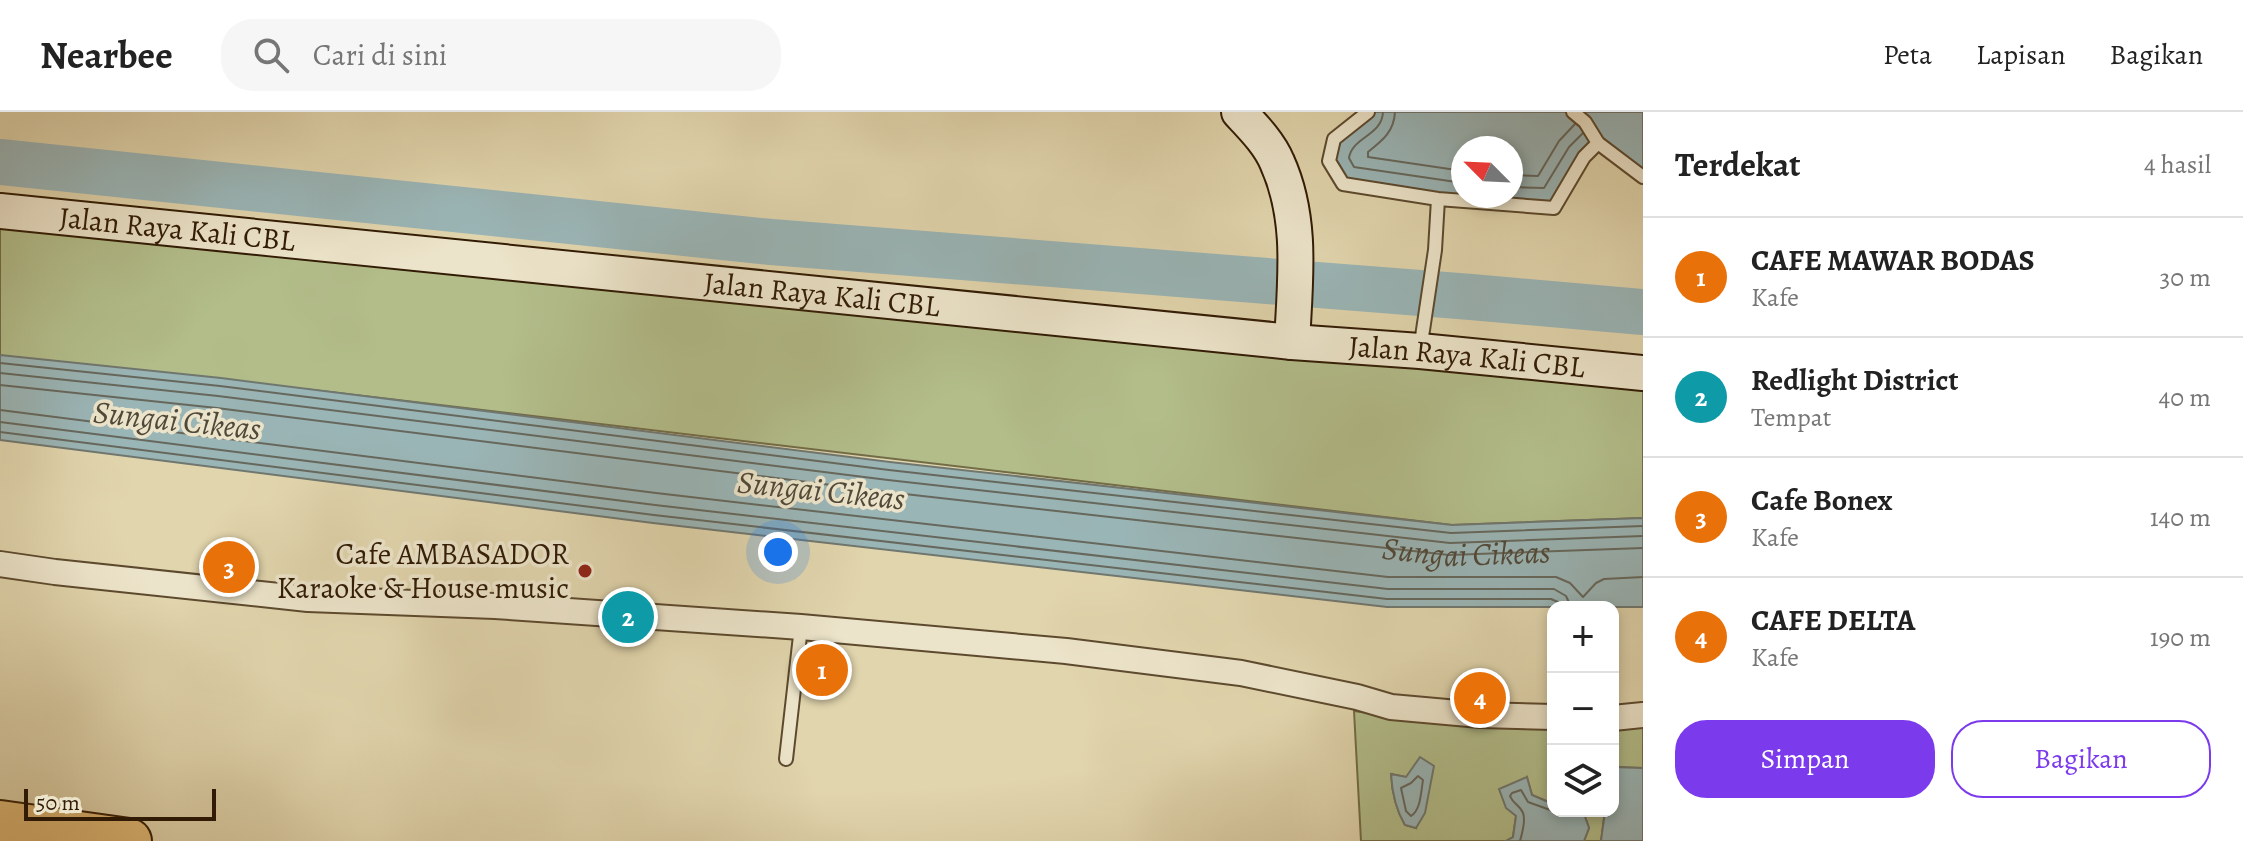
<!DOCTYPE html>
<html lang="id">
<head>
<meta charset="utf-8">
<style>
  :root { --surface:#fff; --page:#f6f6f6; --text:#222; --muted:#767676; --line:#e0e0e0; --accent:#7c3aed }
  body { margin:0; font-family:Alegreya,serif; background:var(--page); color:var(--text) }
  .controls { position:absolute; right:24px; bottom:24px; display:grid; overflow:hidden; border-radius:16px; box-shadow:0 4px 12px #0003 }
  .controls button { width:72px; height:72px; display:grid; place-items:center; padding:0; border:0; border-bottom:2px solid var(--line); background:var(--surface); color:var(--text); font:40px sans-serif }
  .compass { position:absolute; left:1451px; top:24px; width:72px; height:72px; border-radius:50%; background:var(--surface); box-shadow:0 4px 12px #0003; rotate:294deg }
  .scale { position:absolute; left:24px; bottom:20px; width:192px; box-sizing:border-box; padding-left:8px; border:4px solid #311b04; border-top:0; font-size:22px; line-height:28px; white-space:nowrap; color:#311b04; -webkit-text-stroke:6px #ece4ca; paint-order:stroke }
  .you { position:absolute; left:778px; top:440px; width:28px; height:28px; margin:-20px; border:6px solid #fff; border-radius:50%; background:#1a73e8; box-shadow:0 0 0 12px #1a73e833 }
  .badge { display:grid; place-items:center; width:52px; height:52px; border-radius:50%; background:var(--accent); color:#fff; font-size:26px; font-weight:700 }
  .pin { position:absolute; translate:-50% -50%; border:4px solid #fff; box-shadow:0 2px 8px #0006 }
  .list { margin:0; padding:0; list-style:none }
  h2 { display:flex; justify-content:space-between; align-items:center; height:104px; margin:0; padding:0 32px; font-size:34px }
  h2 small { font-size:26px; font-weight:400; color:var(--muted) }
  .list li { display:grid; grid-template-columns:52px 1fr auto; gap:24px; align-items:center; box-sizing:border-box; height:120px; padding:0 32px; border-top:2px solid var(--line) }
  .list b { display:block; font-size:30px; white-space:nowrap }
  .list p { margin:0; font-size:26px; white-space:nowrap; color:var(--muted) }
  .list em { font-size:26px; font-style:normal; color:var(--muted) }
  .actions { display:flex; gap:16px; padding:24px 32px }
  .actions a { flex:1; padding:18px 0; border:2px solid var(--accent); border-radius:32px; text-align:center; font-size:28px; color:var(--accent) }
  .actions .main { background:var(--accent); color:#fff }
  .icon { flex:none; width:44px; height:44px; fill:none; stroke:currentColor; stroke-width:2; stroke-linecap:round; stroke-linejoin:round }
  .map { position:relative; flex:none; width:1643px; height:729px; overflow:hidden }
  header { display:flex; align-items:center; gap:48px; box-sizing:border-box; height:112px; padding:0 40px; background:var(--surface); border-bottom:2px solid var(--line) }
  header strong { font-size:38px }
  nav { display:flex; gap:44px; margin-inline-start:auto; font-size:28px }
  .search { width:560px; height:72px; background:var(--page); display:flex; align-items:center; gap:20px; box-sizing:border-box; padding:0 28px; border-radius:32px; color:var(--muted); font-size:30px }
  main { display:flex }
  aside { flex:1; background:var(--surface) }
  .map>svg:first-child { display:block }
</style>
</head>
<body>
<header>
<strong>Nearbee</strong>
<div class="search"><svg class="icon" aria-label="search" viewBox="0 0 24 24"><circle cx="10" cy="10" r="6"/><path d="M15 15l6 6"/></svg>Cari di sini</div>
<nav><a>Peta</a><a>Lapisan</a><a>Bagikan</a></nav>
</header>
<main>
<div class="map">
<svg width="1643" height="729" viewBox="0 0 1643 729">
  <rect width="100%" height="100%" fill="#e1d5ad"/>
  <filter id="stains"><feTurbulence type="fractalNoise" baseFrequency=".0025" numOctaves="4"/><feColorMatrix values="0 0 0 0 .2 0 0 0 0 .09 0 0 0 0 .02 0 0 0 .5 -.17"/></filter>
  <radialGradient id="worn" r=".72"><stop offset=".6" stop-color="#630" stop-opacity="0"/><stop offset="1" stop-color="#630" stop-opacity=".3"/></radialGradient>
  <path fill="#b2bd8a" stroke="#726c47" stroke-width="2" fill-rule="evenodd" d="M0,98L1643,256V406L1452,413L313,278L0,247Z
    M1354,599L1404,606L1553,608V692L1532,683L1527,666L1516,704L1513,725L1506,729H1361ZM1391,662L1406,665L1416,716L1405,713C1396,698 1392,680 1391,662Z
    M1643,603V656L1613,655V605Z
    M1583,699H1605L1601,729H1584L1589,716Z"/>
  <path fill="#9ab5b6" stroke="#70776f" stroke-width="2" fill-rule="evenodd" d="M1368,0H1643V65L1598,32L1554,96L1343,72L1329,49L1334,27ZM1463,36H1511V84H1463Z
    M0,243L221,266L890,350L1452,413L1643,406V495H1387L653,411L0,328Z
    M1420,645L1434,654L1425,701L1416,716L1405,713C1396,698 1392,680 1391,662L1406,665Z
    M1613,655L1643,656V729H1601L1605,699H1613Z
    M1527,665L1532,683L1553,692V699H1583L1589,716L1584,729H1506L1513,725L1516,704L1506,696L1499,677Z"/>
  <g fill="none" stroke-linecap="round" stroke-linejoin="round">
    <g stroke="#66685d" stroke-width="2">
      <path d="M1383,0C1382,24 1352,25 1349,46L1354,55L1463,71"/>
      <path d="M1395,0C1394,20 1382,29 1368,40V45L1463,59"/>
      <path d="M1511,63L1538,64L1559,29L1575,12"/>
      <path d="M1511,75L1544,76L1569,35L1583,21"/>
      <path d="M0,251L220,274L889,358L1451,421L1643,414"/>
      <path d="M0,261L218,284L888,368L1450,431L1643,424"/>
      <path id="s1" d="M0,273L217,296L887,380L1449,443L1643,436"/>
      <path d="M0,298L656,381L1388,465H1556L1570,471L1583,485L1596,471L1604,467L1643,465"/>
      <path d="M0,310L655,393L1388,477H1554L1566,484L1571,495"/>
      <path d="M0,320L654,403L1387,487H1551L1558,490L1561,495"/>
      <path d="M1418,664L1423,668C1421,679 1421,698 1411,704L1406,699L1401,676L1411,671Z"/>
      <path d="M1520,729C1522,722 1526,708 1523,701C1520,693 1513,692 1510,684L1512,681L1521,678L1528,690L1553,699"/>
    </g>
    <path stroke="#9ab5b6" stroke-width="46" d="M0,50L771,130L1471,185L1643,200"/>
    <defs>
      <path id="lane" d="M1368,0L1334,27L1329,49L1343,72L1438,87L1554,96L1584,45L1598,31L1585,10L1573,0
        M1598,31L1643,65
        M1420,238L1435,138L1438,87
        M786,647L801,515"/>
      <path id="street" d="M0,452L55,460L308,487L495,494L801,515L1066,539L1241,561L1357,585L1391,595L1480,603L1553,605
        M1613,606L1643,603"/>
      <g id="secondary">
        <path d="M1239,0C1253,15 1269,31 1277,50C1303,107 1295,169 1292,230"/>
        <path id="s2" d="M0,99L1292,230L1420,239L1643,261"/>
      </g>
      <path id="highway" d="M0,711L129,729"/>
    </defs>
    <use href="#lane" stroke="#5d4a2e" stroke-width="16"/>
    <use href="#street" stroke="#5d4a2e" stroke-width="28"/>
    <use href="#secondary" stroke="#311b04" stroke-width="38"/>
    <use href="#highway" stroke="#311b04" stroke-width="48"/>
    <use href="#lane" stroke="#ece4ca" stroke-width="12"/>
    <use href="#street" stroke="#ece4ca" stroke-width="24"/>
    <use href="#secondary" stroke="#ece4ca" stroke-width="34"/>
    <use href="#highway" stroke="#e0ba76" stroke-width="44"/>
  </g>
  <circle fill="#8f2418" stroke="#ece4ca" stroke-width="3" cx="585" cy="459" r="8"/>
  <g text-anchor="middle" stroke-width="7" stroke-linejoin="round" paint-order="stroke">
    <g font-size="30" fill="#311b04" stroke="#ece4ca">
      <text dy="10" stroke="none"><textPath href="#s2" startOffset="178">Jalan Raya Kali CBL</textPath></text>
      <text dy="10" stroke="none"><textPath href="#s2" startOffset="826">Jalan Raya Kali CBL</textPath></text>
      <text dy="10" stroke="none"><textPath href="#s2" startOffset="1474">Jalan Raya Kali CBL</textPath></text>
    </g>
    <g font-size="30" fill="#311b04" stroke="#ece4ca" text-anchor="end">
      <text x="569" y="452">Cafe AMBASADOR<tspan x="569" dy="34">Karaoke &amp; House music</tspan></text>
    </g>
    <g font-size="32" font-style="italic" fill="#504939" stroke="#ece4ca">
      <text transform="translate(177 308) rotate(6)" y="11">Sungai Cikeas</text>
      <text transform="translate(821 378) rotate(6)" y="11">Sungai Cikeas</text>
      <text dy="11" stroke="none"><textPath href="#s1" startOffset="1476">Sungai Cikeas</textPath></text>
    </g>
  </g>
  <rect width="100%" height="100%" filter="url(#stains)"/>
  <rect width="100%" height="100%" fill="url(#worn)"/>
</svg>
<div class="controls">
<button>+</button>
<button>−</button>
<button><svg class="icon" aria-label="layers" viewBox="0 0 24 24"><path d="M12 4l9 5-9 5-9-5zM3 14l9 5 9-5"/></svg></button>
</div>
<svg class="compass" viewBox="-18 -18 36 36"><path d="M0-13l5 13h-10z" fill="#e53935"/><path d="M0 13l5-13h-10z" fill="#767676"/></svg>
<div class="scale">50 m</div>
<div class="you"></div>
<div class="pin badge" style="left:822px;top:558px;background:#e8710a">1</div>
<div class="pin badge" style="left:628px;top:505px;background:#0f9aa8">2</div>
<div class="pin badge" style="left:229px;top:455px;background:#e8710a">3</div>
<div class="pin badge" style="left:1480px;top:586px;background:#e8710a">4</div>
</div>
<aside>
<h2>Terdekat<small>4 hasil</small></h2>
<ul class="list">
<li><span class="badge" style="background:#e8710a">1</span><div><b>CAFE MAWAR BODAS</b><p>Kafe</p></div><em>30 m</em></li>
<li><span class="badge" style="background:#0f9aa8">2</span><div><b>Redlight District</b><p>Tempat</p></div><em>40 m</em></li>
<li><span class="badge" style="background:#e8710a">3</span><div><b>Cafe Bonex</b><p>Kafe</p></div><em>140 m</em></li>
<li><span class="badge" style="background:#e8710a">4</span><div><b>CAFE DELTA</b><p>Kafe</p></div><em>190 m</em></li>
</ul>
<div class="actions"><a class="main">Simpan</a><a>Bagikan</a></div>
</aside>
</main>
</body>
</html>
